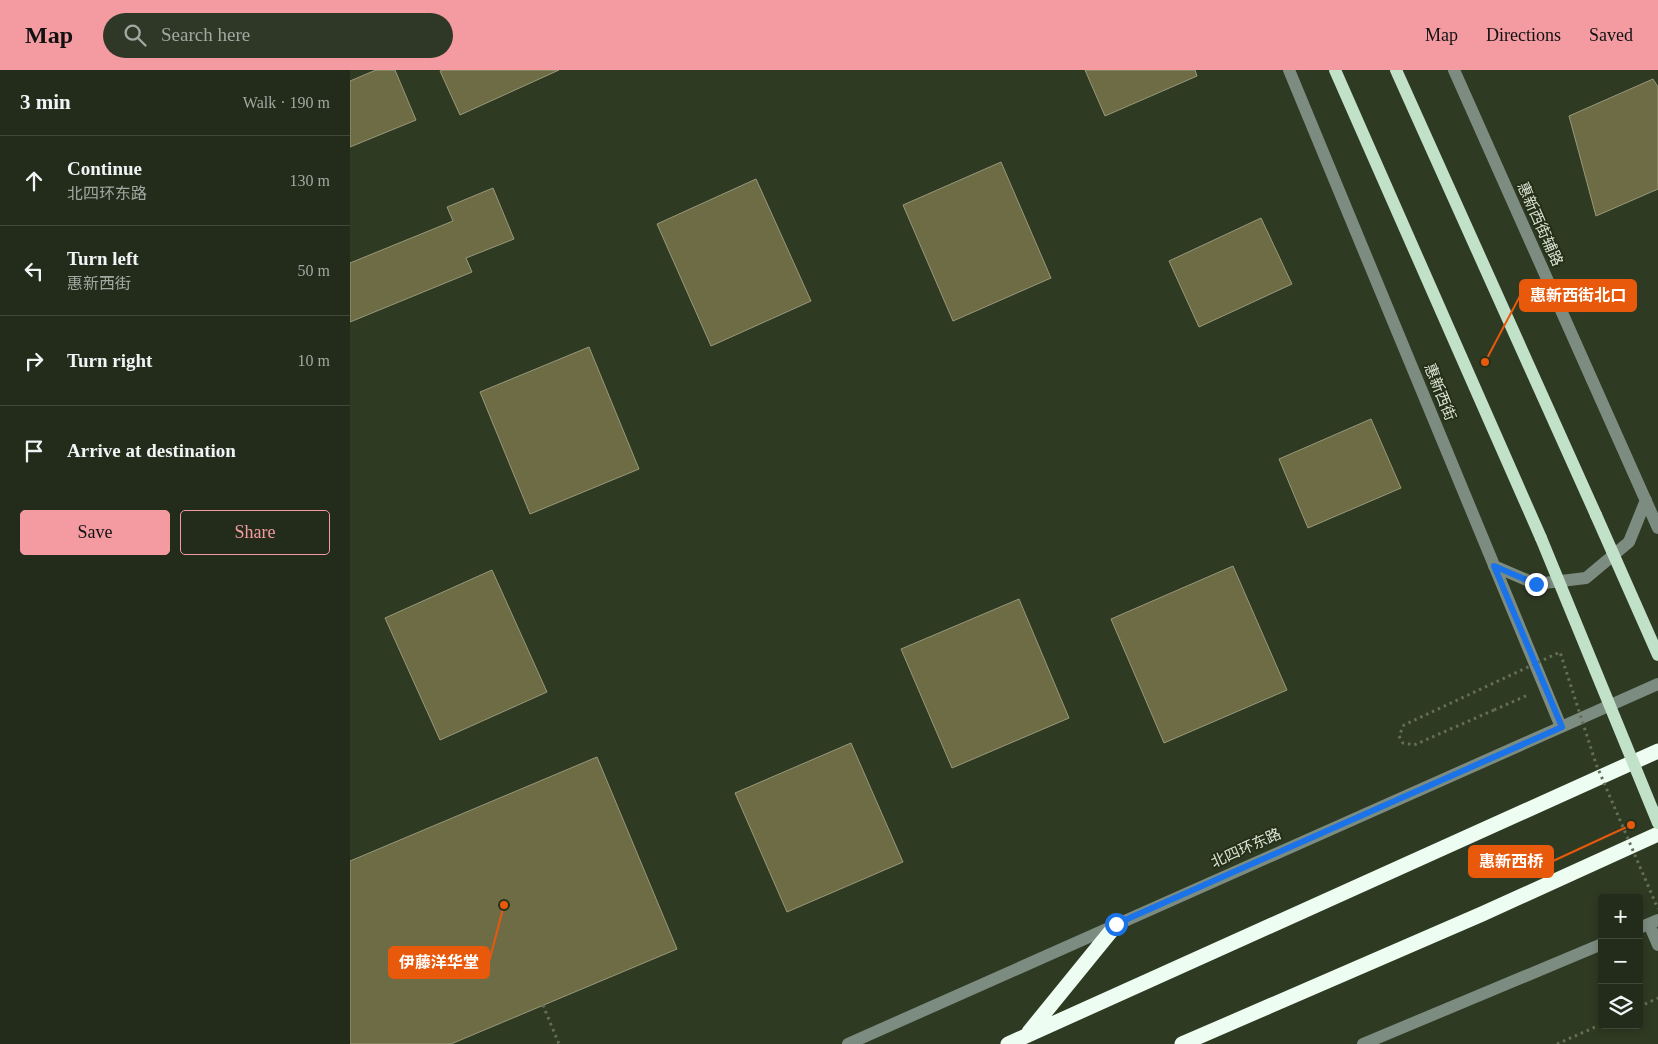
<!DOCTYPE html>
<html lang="en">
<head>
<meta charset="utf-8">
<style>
  :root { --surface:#232c1a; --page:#2f3827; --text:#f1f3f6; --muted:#a3a7a2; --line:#404839; --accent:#f49aa1 }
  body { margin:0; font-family:"Times New Roman","Noto Sans SC",serif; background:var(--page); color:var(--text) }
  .controls { position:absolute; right:15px; bottom:15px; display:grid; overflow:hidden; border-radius:5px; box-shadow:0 2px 8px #0003 }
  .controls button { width:45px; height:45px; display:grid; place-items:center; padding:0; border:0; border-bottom:1px solid var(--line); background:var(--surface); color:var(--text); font:25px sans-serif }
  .stop { position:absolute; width:15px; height:15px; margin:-11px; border:4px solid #1a73e8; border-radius:50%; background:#fff }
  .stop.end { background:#1a73e8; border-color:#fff; box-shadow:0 1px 5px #0008 }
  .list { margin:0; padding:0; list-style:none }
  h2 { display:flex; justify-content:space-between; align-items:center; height:65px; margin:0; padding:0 20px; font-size:21px }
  h2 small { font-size:16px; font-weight:400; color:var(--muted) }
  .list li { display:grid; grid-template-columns:32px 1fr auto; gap:15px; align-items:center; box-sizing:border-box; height:90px; padding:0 20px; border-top:1px solid var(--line) }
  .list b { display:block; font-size:19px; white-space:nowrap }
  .list p { margin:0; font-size:16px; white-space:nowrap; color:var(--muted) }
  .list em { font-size:16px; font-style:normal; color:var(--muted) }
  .actions { display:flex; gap:10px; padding:15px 20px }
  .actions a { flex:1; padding:11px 0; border:1px solid var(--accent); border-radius:5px; text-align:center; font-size:18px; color:var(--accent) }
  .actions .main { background:var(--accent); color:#111 }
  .icon { flex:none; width:28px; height:28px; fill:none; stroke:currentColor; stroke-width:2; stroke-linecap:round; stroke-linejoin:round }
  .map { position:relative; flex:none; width:1308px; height:974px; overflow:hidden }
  header { display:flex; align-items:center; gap:30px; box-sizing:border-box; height:70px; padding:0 25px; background:var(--accent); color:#111 }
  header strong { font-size:24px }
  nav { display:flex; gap:28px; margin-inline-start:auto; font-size:18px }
  .search { width:350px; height:45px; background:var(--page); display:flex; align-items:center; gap:12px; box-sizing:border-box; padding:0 18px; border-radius:28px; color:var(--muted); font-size:19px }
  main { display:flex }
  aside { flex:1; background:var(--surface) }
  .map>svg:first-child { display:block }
</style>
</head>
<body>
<header>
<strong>Map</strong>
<div class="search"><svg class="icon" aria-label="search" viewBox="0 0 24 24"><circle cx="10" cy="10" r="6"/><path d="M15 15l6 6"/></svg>Search here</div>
<nav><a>Map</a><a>Directions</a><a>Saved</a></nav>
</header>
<main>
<aside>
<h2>3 min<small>Walk · 190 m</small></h2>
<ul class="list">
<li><svg class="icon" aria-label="ahead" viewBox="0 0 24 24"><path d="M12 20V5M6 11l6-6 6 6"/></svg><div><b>Continue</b><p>北四环东路</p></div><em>130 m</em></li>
<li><svg class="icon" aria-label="left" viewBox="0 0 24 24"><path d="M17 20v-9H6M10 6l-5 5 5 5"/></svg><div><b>Turn left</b><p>惠新西街</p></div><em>50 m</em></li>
<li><svg class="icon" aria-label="right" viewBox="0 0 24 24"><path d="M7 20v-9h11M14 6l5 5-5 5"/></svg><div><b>Turn right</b></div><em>10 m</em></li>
<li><svg class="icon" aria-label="arrive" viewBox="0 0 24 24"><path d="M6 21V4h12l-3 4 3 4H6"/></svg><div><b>Arrive at destination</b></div></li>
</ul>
<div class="actions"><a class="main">Save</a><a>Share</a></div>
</aside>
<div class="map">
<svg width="1308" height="974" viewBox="0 0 1308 974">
  <rect width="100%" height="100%" fill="#2f3a23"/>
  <path fill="#6e6c44" stroke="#99997b" d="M26,0H45L66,50L0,77V11Z
    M94,0H209L110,45L90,1Z
    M735,0H845L847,6L755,46Z
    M1303,9L1308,17V119L1246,146L1219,46Z
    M651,92L701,208L603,251L553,135Z
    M406,109L461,231L361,276L307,154Z
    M143,118L164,169L116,188L122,202L0,252V193L103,151L97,137Z
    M911,148L942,214L849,257L819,191Z
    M239,277L289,399L180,444L130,322Z
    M1021,349L1051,418L958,458L929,389Z
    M883,496L937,620L814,673L761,549Z
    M142,500L197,622L90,670L35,548Z
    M669,529L719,648L602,698L551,579Z
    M501,673L553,792L437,842L385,723Z
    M247,687L327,879L101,974H0V791Z"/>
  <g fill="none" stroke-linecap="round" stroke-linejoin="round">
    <path stroke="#646e5a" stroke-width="3" stroke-dasharray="2.5 4" stroke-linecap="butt" d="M1144,640L1178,625
      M193,935L209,974
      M1289,937L1308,928
      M1207,974L1252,954"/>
    <path stroke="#7c8c80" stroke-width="12" d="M939,0L1211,657
      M1104,0L1308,458
      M1144,496L1186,514L1236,508L1279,472L1296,430
      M1299,854L1308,875
      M1289,858L1308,850
      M498,974L1308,614
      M1013,974L1252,874"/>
    <path stroke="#c1e2c9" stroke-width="12" d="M985,0L1191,468
      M1046,0L1246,445"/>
    <path stroke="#edfdf1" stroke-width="15" d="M679,962L766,855
      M658,974L1308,681
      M832,974L1132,844L1308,764"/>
    <path stroke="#646e5a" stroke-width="3" stroke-dasharray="2.5 4" stroke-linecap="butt" d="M1144,640L1064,675L1053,673L1049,666L1054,655L1210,582L1246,694L1308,839"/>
    <path stroke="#c1e2c9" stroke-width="12" d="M1246,445L1308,585
      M1191,468L1308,753"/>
  </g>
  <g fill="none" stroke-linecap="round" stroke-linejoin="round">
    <path stroke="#1a73e8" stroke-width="6" d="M766,854L1212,657L1144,496L1186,514"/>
  </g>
  <g text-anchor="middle" stroke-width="4" stroke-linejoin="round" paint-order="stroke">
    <g font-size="15" fill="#dce4d5" stroke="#253019">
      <text transform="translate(1190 154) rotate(66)" y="5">惠新西街辅路</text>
      <text transform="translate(1090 322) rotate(68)" y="5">惠新西街</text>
      <text transform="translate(896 778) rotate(-24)" y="5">北四环东路</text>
    </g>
  </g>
  <path fill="none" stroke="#e8590c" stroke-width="2" d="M1135 292L1170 226M1281 755L1203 791M154 835L139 892"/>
  <g fill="#e8590c" stroke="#253019" stroke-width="2">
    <circle cx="1135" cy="292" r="5"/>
    <circle cx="1281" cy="755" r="5"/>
    <circle cx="154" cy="835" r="5"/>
  </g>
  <g fill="#e8590c" stroke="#e8590c" stroke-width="2">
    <rect x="1170" y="210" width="116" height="31" rx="5"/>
    <rect x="1119" y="776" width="84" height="31" rx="5"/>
    <rect x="39" y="877" width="100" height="31" rx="5"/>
  </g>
  <g font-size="16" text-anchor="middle" font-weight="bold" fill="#fff">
    <text x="1228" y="231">惠新西街北口</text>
    <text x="1161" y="797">惠新西桥</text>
    <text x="89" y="898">伊藤洋华堂</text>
  </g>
</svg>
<div class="controls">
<button>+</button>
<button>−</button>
<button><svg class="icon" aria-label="layers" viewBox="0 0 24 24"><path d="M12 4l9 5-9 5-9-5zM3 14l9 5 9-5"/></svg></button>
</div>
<div class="stop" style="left:766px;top:854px"></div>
<div class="stop end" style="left:1186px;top:514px"></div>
</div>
</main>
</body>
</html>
